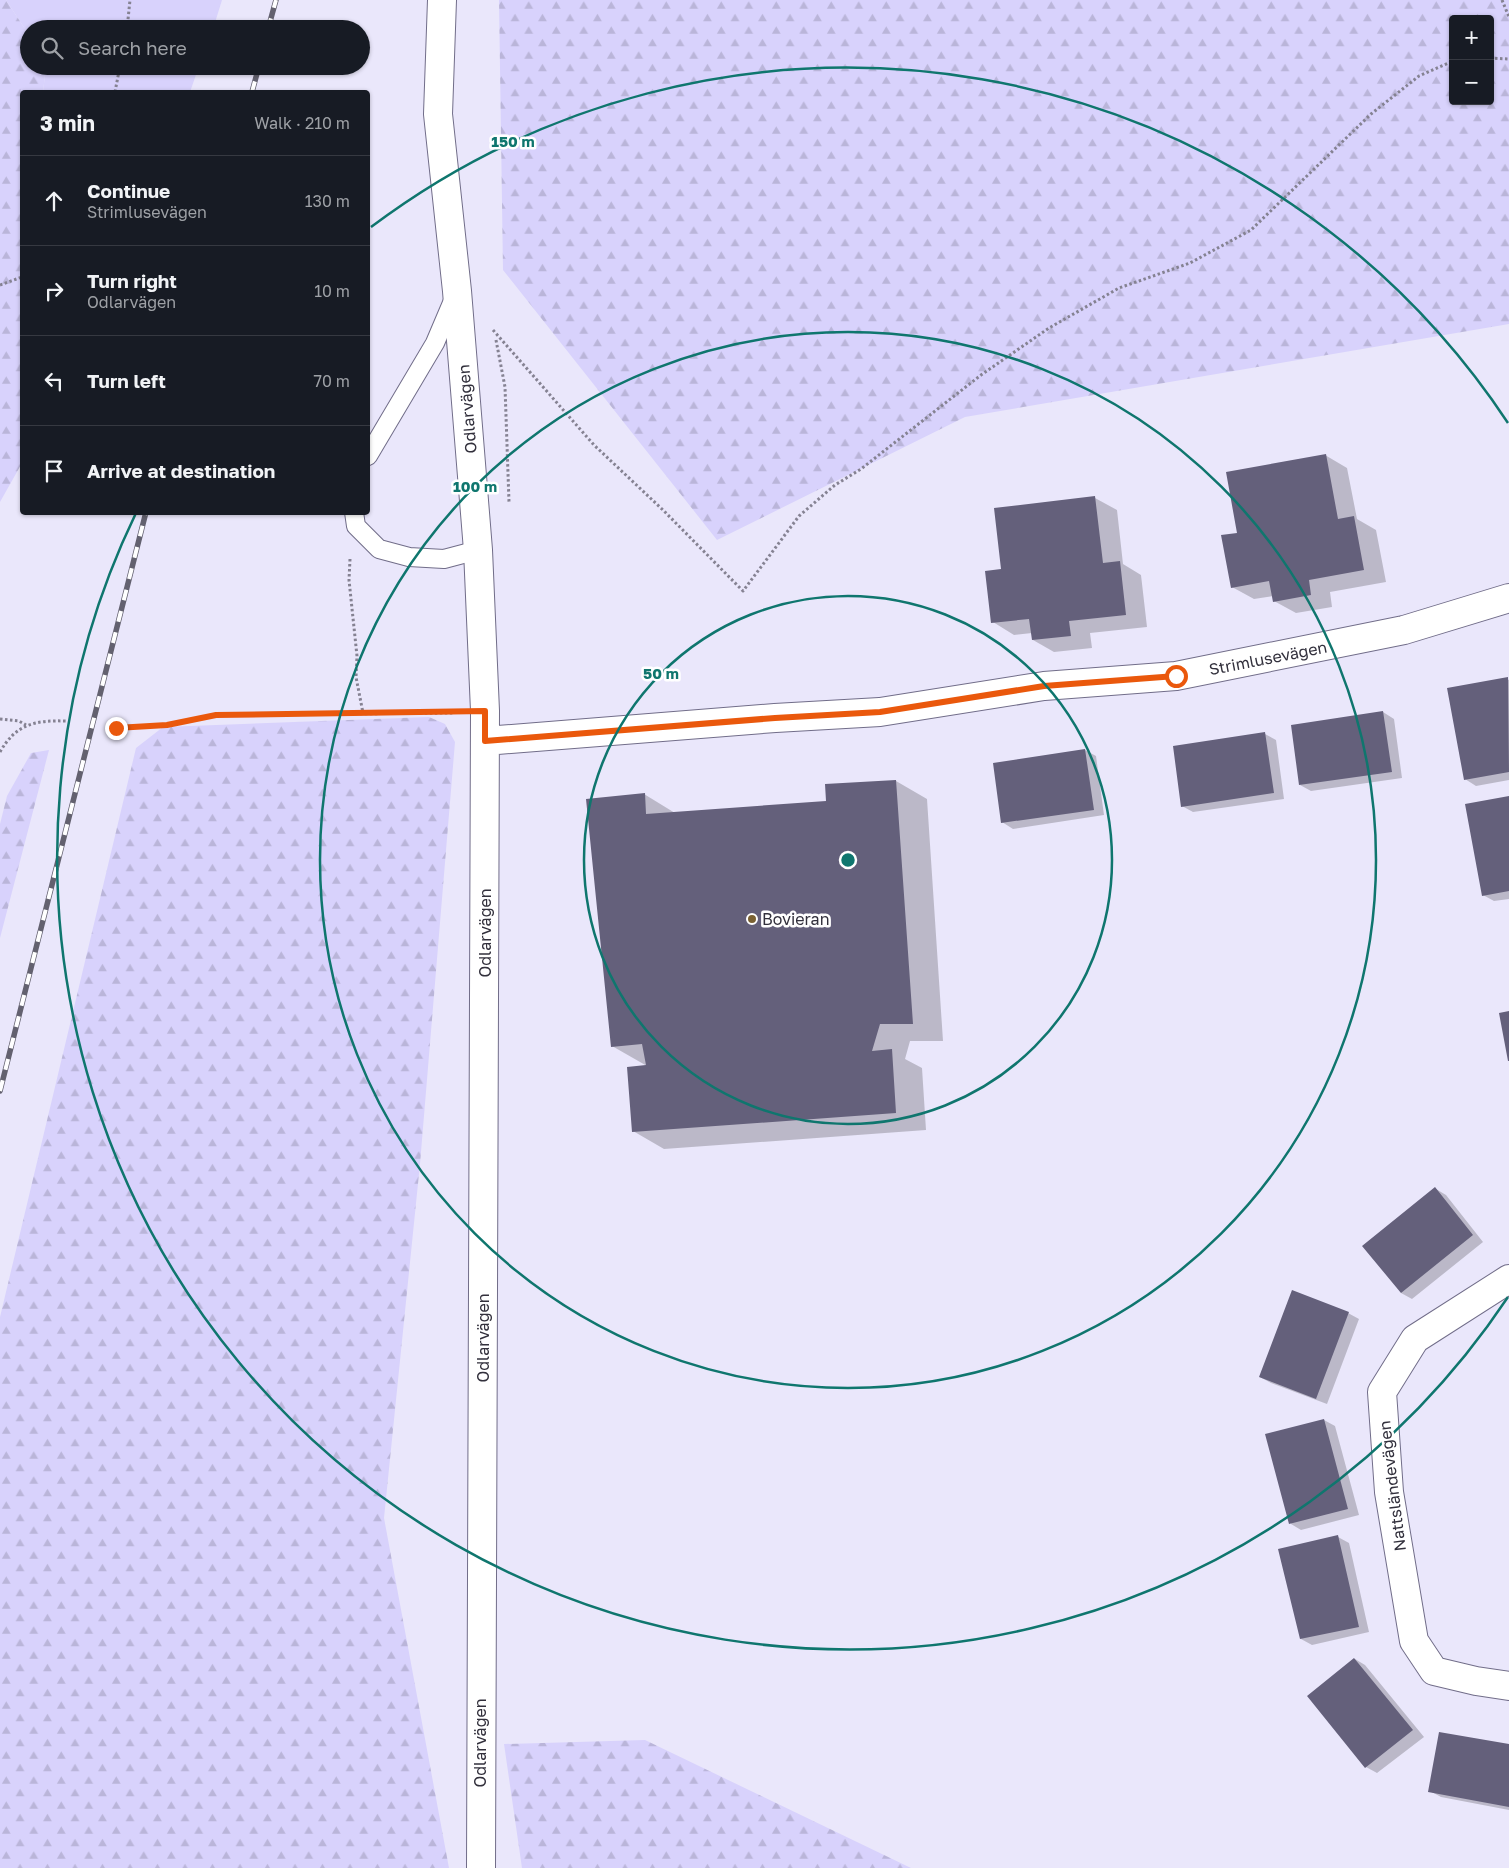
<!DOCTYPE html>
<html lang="en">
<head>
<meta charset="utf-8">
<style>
  :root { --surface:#171b24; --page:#242831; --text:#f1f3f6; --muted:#9ea1a6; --line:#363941 }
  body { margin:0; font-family:"Golos Text",sans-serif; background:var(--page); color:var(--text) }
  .controls { position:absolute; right:15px; top:15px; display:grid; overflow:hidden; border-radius:5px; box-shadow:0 1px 4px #0004 }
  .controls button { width:45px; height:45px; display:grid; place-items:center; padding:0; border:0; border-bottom:1px solid var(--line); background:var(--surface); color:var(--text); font:25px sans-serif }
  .stop { position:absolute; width:15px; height:15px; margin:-11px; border:4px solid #ea580c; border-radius:50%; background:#fff }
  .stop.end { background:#ea580c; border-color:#fff; box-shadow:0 1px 5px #0008 }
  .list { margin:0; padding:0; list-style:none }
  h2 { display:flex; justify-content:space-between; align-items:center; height:65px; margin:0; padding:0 20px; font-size:21px }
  h2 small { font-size:16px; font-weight:400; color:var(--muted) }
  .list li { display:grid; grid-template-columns:32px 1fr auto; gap:15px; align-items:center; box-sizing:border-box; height:90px; padding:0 20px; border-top:1px solid var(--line) }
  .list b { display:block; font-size:19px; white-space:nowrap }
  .list p { margin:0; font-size:16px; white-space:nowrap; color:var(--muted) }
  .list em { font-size:16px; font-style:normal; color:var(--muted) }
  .icon { flex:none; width:28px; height:28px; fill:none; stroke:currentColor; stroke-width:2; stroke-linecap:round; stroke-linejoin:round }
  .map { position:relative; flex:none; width:1509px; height:1868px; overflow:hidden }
  .search { position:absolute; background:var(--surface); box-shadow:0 1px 4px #0004; left:20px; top:20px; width:350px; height:55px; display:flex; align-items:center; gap:12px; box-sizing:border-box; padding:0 18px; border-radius:28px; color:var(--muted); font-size:19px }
  .panel { position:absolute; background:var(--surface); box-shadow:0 1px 4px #0004; left:20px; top:90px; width:350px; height:425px; border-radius:5px }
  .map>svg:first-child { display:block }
</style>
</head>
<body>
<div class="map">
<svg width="1509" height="1868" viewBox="0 0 1509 1868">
  <defs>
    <pattern id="forest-firs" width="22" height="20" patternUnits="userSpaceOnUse" patternTransform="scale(1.25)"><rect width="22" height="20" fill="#d8d2fc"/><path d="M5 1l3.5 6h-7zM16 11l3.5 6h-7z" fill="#bab5d9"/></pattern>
  </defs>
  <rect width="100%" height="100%" fill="#eae7fb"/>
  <path fill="#d8d2fc" d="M6,0H222L213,29H29V35Z
    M46,66H199L190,92H43Z"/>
  <path fill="url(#forest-firs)" fill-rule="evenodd" d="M0,0H6L29,35V66H46L43,92H22V463L0,502Z
    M499,0H1509V324L965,417L717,540L503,270ZM1453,19H1490V101H1453Z
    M429,717L445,724L455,742L420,1164L384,1518L449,1868H0V1317L136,748L163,727Z
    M49,750L0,938V824L7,796L31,753Z
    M645,1740L911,1868H522L504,1744Z"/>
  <path fill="#0003" d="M1325,455L1347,468L1357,519L1376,530L1386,582L1330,592L1332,607L1296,613L1274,601L1273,596L1254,599L1232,587L1238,534Z
    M1095,498L1117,510L1123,564L1141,575L1147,627L1090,633L1092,648L1054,652L1033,640L1032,633L1014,635L993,622L1002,570Z
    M1507,679L1509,680V780L1476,786L1465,779Z
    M1383,712L1394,719L1402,778L1311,791L1300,785Z
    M1265,734L1276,740L1284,799L1193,812L1182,806Z
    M1085,750L1096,756L1104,815L1013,829L1002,822Z
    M896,781L927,799L943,1041H910L905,1059L922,1068L926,1130L664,1149L633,1131L647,1066L612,1046L644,794L675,813L827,802L826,785Z
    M1509,798V899L1494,901L1483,895Z
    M1436,1189L1446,1195L1483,1242L1412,1299L1401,1293Z
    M1348,1313L1359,1319L1327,1404L1271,1383L1260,1377Z
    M1324,1420L1335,1426L1359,1515L1301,1530L1291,1524Z
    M1338,1537L1349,1543L1369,1632L1312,1645L1301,1639Z
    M1355,1659L1365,1665L1424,1737L1377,1773L1366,1767L1308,1696Z
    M1509,1746V1810L1441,1797L1430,1791Z"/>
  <path fill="#64607b" d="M1326,454L1338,519L1354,516L1364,570L1309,580L1311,595L1273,602L1269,581L1231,588L1221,535L1237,533L1226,472Z
    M1095,496L1103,563L1120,561L1126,615L1069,621L1071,636L1032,640L1029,619L991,623L985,571L1001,569L994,508Z
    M1508,677L1509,772L1464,780L1447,688Z
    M1383,711L1392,772L1299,785L1291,725Z
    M1265,732L1274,793L1181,807L1173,746Z
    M1085,749L1094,810L1001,823L993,763Z
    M896,780L913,1024H880L872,1051L892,1049L896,1113L632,1132L627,1067L646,1065L642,1044L611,1047L586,799L645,793L646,814L826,801L825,784Z
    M1509,796V891L1482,896L1465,804Z
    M1509,1011V1061H1508L1499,1013Z
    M1435,1187L1473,1235L1401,1293L1362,1246Z
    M1292,1290L1349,1312L1316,1399L1259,1377Z
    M1324,1419L1348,1509L1289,1524L1265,1434Z
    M1338,1535L1359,1627L1300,1639L1278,1549Z
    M1354,1658L1413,1730L1365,1768L1307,1696Z
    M1439,1732L1509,1744V1807L1428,1792Z"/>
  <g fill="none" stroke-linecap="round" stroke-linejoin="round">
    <defs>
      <path id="service" d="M368,456L435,343L455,296
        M354,512L356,526L379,549L409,557L444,559L478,550"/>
      <path id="minor" d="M442,0L438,114L457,291L478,550L485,711L481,1868
        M485,741L775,718L880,712L1044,686L1176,676L1404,630L1509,598
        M1509,1279L1415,1339L1382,1392L1389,1492L1414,1641L1434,1671L1476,1681L1509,1686"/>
    </defs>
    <use href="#service" stroke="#716d89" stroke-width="20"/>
    <use href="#minor" stroke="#716d89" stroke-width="30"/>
    <path stroke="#858292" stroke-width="3" stroke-dasharray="2.5 2.5" stroke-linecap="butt" d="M1502,0L1509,17
      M127,29L130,0
      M1490,58L1509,59
      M115,92L120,66
      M0,285L22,277
      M493,330L594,445L663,510L743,591L799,516L835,485L861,469L981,375L1049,328L1119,288L1190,263L1251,230L1371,114L1419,76L1453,61
      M496,340L505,387L509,502
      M350,559L349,580L357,656L356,677L363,713
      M0,719L19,721L26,725
      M116,729L167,725L216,715L454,713
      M0,752C16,724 35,720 66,721"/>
    <use href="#service" stroke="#fff" stroke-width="18"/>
    <use href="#minor" stroke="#fff" stroke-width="28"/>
    <defs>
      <path id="rail" d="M268,29L276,0
        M252,92L259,66
        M0,1091L146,512"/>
    </defs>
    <use href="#rail" stroke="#63616f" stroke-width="5.5"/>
    <use href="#rail" stroke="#fff" stroke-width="4" stroke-dasharray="11" stroke-linecap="butt"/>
  </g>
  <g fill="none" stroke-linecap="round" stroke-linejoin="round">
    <path stroke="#ea580c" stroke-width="6" d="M116,728L167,725L216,715L485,711V741L775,718L880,712L1044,686L1176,676"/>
  </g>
  <g fill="none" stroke="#0f766e" stroke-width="2.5">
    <circle cx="848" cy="860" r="264"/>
    <circle cx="848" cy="860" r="528"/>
    <path d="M1508 1297A792 792 0 0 1 136 513M371 227A792 792 0 0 1 1508 423"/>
  </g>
  <circle fill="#7a6132" stroke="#fff" stroke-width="2" cx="752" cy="919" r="5"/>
  <g text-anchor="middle" stroke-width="5" stroke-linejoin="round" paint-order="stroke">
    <g font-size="16" fill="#32303c" stroke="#fff">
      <text transform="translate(467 409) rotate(-95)" y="6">Odlarvägen</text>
      <text transform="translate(1268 658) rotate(-11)" y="6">Strimlusevägen</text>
      <text transform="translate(485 933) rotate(-90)" y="6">Odlarvägen</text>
      <text transform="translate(483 1338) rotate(-90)" y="6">Odlarvägen</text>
      <text transform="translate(1392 1486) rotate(-97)" y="6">Nattsländevägen</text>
      <text transform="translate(480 1743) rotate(-90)" y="6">Odlarvägen</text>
    </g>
    <g font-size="16" fill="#32303c" stroke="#fff" text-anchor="start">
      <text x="762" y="925">Bovieran</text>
    </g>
  </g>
  <circle cx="848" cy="860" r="8" fill="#0f766e" stroke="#fff" stroke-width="2.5"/>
  <g font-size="15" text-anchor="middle" font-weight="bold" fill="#0f766e" stroke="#fff" stroke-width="5" stroke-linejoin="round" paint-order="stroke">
    <text x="513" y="147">150 m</text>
    <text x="475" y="492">100 m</text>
    <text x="661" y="679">50 m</text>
  </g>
</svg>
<div class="controls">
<button>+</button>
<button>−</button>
</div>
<div class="stop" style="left:1176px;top:676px"></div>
<div class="stop end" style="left:116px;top:728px"></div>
<div class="search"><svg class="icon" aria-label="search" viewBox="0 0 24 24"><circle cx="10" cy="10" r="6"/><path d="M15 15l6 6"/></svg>Search here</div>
<section class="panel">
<h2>3 min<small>Walk · 210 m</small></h2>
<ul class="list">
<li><svg class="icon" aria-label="ahead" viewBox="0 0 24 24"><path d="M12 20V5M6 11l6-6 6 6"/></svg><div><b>Continue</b><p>Strimlusevägen</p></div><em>130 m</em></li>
<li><svg class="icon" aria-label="right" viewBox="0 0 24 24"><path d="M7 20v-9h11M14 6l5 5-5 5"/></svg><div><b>Turn right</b><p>Odlarvägen</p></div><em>10 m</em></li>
<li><svg class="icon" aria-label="left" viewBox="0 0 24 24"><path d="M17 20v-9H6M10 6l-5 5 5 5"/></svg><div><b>Turn left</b></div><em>70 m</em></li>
<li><svg class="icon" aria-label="arrive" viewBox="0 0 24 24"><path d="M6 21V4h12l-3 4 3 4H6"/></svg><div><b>Arrive at destination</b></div></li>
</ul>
</section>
</div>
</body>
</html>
